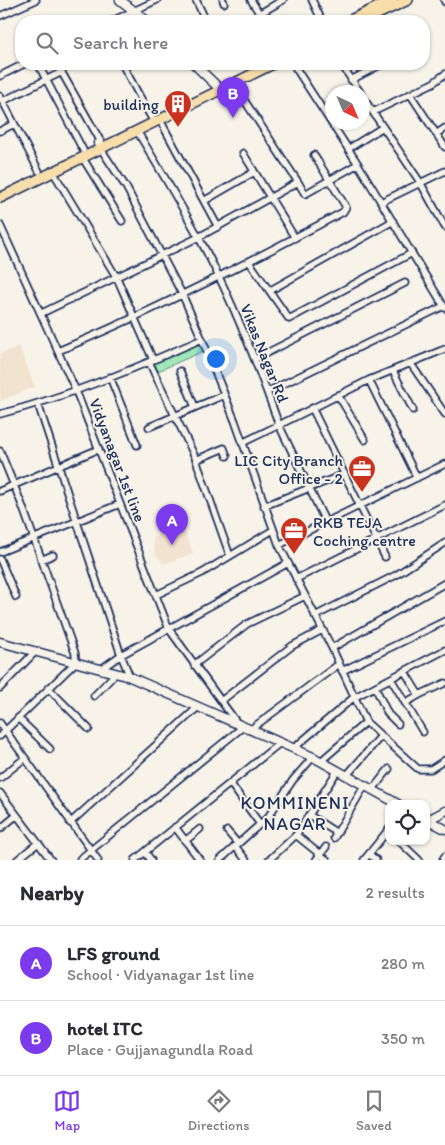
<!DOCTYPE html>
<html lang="en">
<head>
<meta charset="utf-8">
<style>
  :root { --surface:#fff; --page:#f7f7f7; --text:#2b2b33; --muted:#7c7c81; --line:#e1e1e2; --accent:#7c3aed }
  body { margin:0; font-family:Itim,sans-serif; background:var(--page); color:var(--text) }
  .controls { position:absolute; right:15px; bottom:15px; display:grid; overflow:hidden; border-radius:10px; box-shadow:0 1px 4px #0004 }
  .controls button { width:45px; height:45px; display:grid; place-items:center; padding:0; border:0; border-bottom:1px solid var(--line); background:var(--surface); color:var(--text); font:25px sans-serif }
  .compass { position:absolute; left:325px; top:85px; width:45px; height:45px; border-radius:50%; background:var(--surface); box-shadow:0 1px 4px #0004; rotate:136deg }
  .you { position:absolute; left:215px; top:358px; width:18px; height:18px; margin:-12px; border:4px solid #fff; border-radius:50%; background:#1a73e8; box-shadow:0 0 0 8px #1a73e833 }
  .badge { display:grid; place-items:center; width:32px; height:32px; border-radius:50%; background:var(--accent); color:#fff; font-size:16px; font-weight:700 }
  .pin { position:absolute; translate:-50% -41px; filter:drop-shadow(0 1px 2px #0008) }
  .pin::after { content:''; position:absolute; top:26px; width:18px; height:15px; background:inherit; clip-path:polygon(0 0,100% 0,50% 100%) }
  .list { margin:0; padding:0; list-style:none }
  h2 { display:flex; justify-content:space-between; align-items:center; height:65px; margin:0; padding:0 20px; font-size:21px }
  h2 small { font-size:16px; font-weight:400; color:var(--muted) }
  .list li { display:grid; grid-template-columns:32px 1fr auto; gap:15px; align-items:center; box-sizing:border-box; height:75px; padding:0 20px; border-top:1px solid var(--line) }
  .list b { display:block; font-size:19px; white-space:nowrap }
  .list p { margin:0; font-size:16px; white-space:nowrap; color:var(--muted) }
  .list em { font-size:16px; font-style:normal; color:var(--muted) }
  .icon { flex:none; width:28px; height:28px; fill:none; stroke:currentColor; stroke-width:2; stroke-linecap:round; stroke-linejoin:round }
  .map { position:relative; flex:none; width:445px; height:860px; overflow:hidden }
  .search { position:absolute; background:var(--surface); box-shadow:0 1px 4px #0004; left:15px; right:15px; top:15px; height:55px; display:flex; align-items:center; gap:12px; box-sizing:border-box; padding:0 18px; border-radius:20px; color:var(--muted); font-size:19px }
  .sheet { height:215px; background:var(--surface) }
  nav { display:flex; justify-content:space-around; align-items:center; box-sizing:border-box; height:70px; border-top:1px solid var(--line); background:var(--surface); font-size:14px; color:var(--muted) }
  nav a { display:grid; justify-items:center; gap:2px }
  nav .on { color:var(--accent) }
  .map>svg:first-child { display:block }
</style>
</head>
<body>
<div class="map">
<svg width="445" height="860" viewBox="0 0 445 860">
  <rect width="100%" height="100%" fill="#f7f3e8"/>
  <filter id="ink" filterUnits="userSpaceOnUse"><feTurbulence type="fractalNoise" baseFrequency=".02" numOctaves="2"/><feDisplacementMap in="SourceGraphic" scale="10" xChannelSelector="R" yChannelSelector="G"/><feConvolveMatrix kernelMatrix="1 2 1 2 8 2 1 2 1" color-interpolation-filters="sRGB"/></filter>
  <g filter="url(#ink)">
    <path fill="#f1e3cf" d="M19,346L35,387L0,401V354Z
      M180,520L193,553L164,564L155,554L153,538Z"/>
    <path fill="#a1e8b6" stroke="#5e8c8a" d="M202,339L206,350L158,371L153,360Z"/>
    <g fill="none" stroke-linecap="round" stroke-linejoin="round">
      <defs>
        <path id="street" d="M196,0L206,21
          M223,0L224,3
          M251,0L264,21
          M312,0L322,21
          M444,0L445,2
          M259,14L283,0
          M0,16L36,0
          M112,21L157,0
          M424,42H425
          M38,64L83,150
          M57,64L101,142
          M122,64L152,119
          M293,64L358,164L445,308
          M341,64L360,92
          M0,76L24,64
          M351,80L382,64
          M233,83L298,182
          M410,94L445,147
          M0,96L39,171
          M362,96L420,182L445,227
          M3,101L62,72
          M373,112L433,83L445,74
          M160,120L218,227
          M0,131L14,124
          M137,131C158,166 179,201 198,236C231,296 256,361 279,425L369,380L445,349
          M436,134L445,128
          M348,149L383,127
          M243,153L295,238
          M82,157L122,221
          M52,170L117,278L153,360
          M204,201L254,172
          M381,202L445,171
          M0,225L76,391L169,629L237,723
          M250,263L289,319L412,253
          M271,290L393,221
          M42,313L199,237L298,182L305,194L358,164
          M202,339L235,421L279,545
          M58,351C156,310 250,262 343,212L346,207L314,155
          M255,359L405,283
          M149,362L195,457L230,556
          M411,364L445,414
          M180,371L195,407
          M393,371L413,410
          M110,377L137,445
          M369,380L417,478
          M267,392L444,306
          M338,395L365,440
          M38,404L121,655L130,677
          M312,408L385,557
          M0,414C70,396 136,368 202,339L182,294L126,187L97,143
          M149,427L224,395
          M242,443L279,425L325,521
          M0,451L22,505L75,653L76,662L0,736
          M196,460L224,448L227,456
          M445,464L279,545L332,648L366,722L418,769H431L445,760
          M0,491L99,449
          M264,506L345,474
          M0,552L120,504
          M0,559L16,597
          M41,560L53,555
          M296,579L445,505
          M156,595L202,573L273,530
          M315,616L396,575L445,543
          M332,648L445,583
          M194,665L247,624L305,596
          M101,669L121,655L288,563
          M342,671L445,621
          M405,672L419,695L445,683
          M391,679L423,732
          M375,687L388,714L398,724
          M0,688L35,652
          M48,688L89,729
          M94,696L116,673
          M221,701L292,646L322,630
          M405,703L419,695
          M18,718L50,749
          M0,723L98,860
          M251,729L339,664
          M294,748L353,698L445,650
          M321,761L366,722
          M347,775L381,736
          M0,778L25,758
          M230,783L260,824
          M373,789L389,769
          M0,793L51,860
          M309,815L337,833
          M70,823L197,708
          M175,827L200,860
          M0,829L17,815
          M227,831L238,844
          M296,835L327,860
          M334,838L365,785
          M185,841L200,829
          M399,841L419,860
          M235,846L246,860
          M145,852L151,860
          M369,854L376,860
          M80,859L244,726
          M443,859L445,856
          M17,860L38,843
          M135,860L281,742
          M220,860L268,817L293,780L313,757
          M269,860L296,835L338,770
          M316,860L326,847
          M364,860L389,829"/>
        <path id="secondary" d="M120,0L147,21
          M194,64L220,89
          M0,642L130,677L313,757L398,804
          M426,819L445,829
          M428,820L445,811"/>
        <path id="primary" d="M348,21L393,0
          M363,21L408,0
          M0,198L273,64"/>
      </defs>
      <use href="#street" stroke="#1b2f5e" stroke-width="9"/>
      <use href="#secondary" stroke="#1b2f5e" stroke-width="11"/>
      <use href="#primary" stroke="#1b2f5e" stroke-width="12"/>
      <use href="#street" stroke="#f7f3e8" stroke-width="5.5"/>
      <use href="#secondary" stroke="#f7f3e8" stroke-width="8"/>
      <use href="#primary" stroke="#f8deab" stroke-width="9"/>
    </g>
  </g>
  <defs>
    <symbol id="building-pin" viewBox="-11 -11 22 30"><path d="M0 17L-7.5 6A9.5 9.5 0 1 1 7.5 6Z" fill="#c8321e" stroke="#f7f3e8"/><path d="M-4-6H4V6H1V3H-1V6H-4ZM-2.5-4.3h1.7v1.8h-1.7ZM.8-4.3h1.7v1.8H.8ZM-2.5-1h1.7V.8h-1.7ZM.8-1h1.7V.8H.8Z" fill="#fff"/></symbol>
    <symbol id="office-pin" viewBox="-11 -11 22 30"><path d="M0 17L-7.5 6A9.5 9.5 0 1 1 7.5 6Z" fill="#c8321e" stroke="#f7f3e8"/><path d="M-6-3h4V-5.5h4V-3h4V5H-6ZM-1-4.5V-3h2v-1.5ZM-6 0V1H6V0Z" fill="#fff"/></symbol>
  </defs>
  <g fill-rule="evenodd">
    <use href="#building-pin" x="162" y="88" width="32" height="43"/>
    <use href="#office-pin" x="346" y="453" width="32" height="43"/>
    <use href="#office-pin" x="278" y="515" width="32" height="43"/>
  </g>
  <g text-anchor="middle" stroke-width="4" stroke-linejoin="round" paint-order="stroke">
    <g font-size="16" fill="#1b2f5e" stroke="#f7f3e8" text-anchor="end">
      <text x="159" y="110">building</text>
      <text x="343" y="466">LIC City Branch<tspan x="343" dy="18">Office - 2</tspan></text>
      <text x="313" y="528" text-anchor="start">RKB TEJA<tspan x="313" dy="18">Coching centre</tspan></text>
    </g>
    <g font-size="16" fill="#1b2f5e" stroke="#f7f3e8">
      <text transform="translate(265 353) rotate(68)" y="6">Vikas Nagar Rd</text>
      <text transform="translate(118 460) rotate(69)" y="6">Vidyanagar 1st line</text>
    </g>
    <g font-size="18" letter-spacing="1" fill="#1b2f5e" stroke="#f7f3e8">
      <text x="295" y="809">KOMMINENI<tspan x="295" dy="21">NAGAR</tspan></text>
    </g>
  </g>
</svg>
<div class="controls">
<button><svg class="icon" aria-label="locate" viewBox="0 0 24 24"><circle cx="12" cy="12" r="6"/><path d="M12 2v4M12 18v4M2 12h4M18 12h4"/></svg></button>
</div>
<svg class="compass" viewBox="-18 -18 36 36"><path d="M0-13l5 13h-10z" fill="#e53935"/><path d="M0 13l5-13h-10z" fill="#7c7c81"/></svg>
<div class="you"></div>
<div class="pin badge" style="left:172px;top:545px">A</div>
<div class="pin badge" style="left:233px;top:118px">B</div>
<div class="search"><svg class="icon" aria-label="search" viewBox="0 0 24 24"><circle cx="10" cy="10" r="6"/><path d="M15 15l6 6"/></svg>Search here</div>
</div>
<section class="sheet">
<h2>Nearby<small>2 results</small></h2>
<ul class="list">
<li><span class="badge">A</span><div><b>LFS ground</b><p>School · Vidyanagar 1st line</p></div><em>280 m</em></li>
<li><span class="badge">B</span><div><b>hotel ITC</b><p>Place · Gujjanagundla Road</p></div><em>350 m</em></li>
</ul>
</section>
<nav>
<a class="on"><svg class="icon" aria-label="map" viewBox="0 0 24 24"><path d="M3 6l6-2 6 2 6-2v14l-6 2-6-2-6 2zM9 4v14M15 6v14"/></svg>Map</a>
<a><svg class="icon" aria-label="directions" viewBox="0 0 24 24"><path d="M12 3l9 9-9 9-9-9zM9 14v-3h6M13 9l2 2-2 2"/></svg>Directions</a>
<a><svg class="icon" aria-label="saved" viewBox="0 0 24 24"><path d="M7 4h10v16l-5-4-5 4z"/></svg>Saved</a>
</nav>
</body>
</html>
